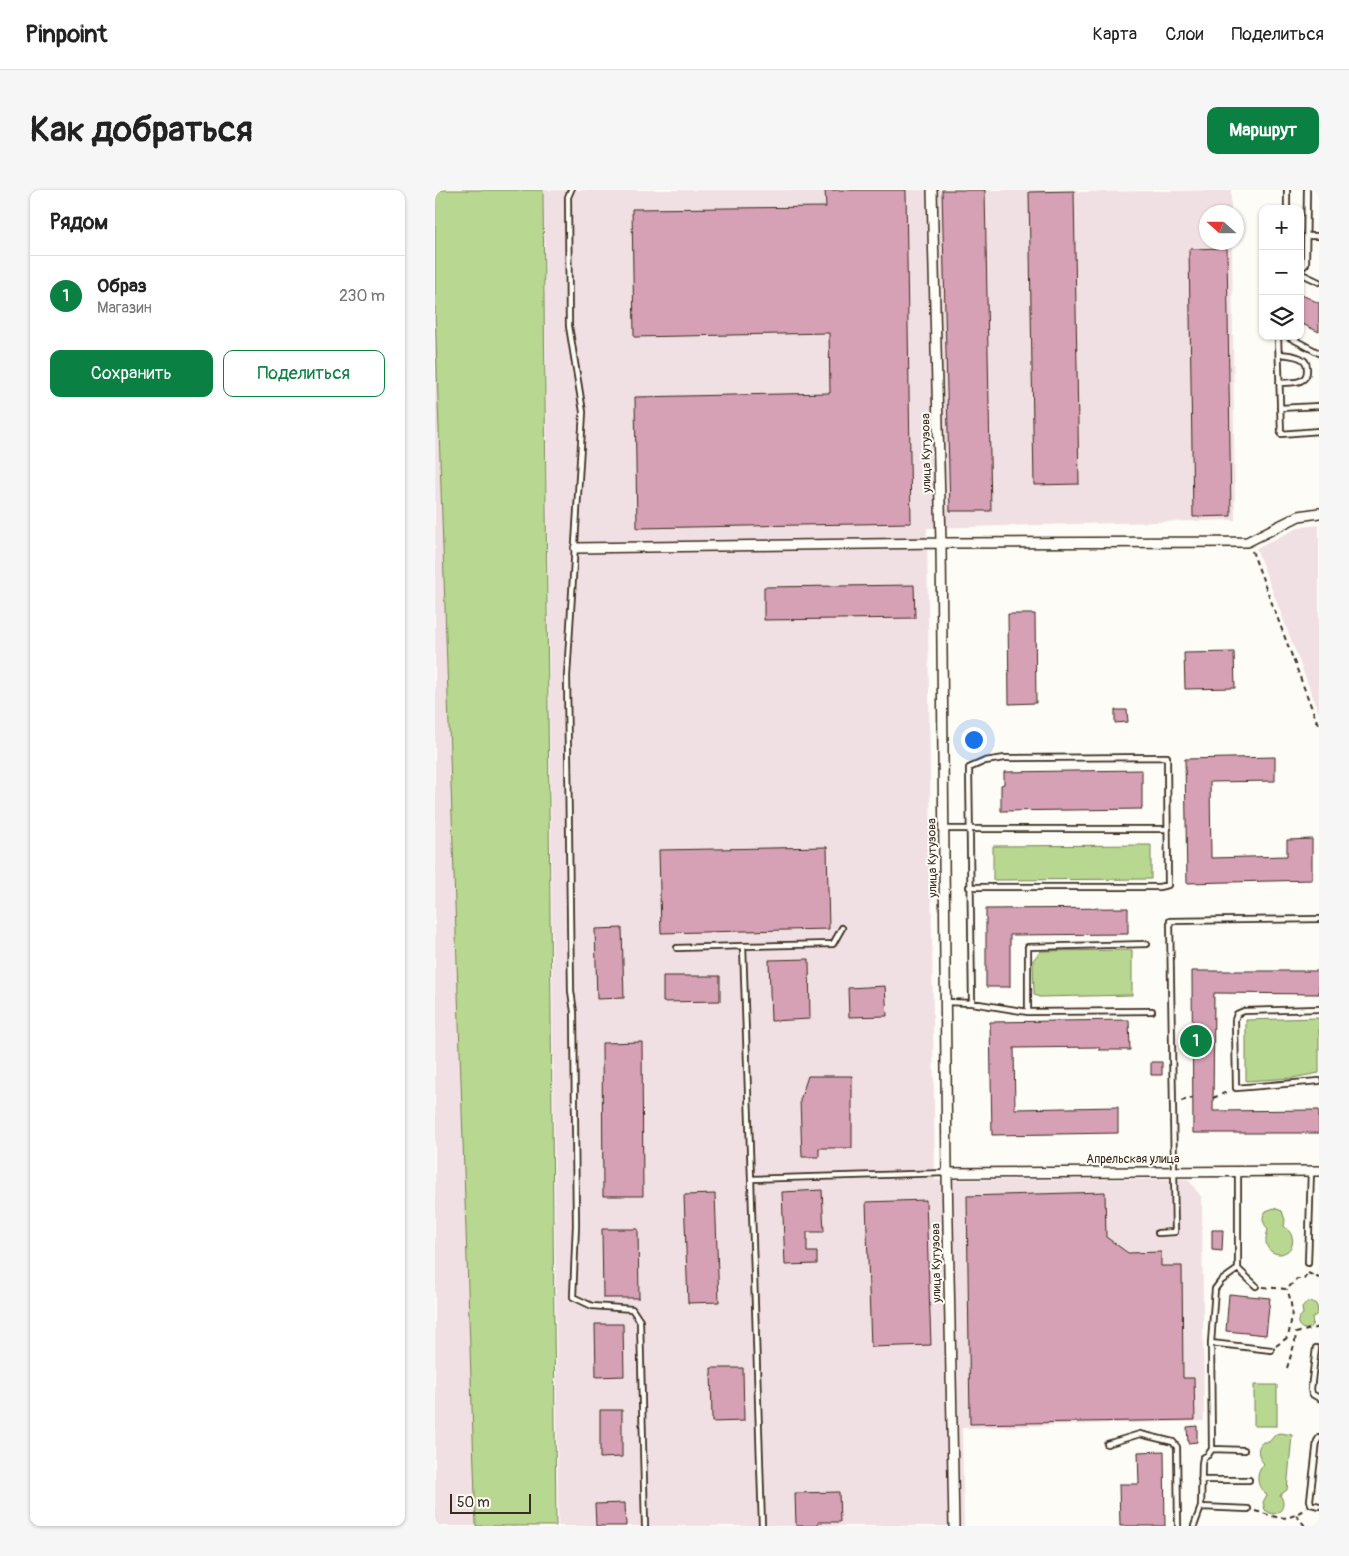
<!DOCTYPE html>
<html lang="ru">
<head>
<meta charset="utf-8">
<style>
  :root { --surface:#fff; --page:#f6f6f6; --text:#222; --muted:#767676; --line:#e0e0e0; --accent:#0b8043 }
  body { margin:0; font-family:Pangolin,sans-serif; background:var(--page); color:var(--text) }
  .controls { position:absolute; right:15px; top:15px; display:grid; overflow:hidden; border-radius:10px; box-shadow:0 1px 4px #0004 }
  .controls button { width:45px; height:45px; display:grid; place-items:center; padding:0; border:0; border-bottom:1px solid var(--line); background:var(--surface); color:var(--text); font:25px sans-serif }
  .compass { position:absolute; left:764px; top:15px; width:45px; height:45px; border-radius:50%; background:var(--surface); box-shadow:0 1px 4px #0004; rotate:291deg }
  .scale { position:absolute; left:15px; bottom:12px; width:81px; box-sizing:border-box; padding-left:5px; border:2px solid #3b2a1e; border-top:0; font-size:14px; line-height:18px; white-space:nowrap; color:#3b2a1e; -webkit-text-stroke:4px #fdfcf7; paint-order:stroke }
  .you { position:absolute; left:538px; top:549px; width:18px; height:18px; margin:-12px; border:4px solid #fff; border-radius:50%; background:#1a73e8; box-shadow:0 0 0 8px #1a73e833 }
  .badge { display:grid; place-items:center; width:32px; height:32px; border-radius:50%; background:var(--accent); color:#fff; font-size:16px; font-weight:700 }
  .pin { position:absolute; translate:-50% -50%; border:2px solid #fff; box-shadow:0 1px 5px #0006 }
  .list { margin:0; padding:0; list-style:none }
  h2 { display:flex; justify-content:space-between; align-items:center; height:65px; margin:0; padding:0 20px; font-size:21px }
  h2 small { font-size:16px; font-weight:400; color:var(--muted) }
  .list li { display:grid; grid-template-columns:32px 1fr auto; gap:15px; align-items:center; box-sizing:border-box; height:80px; padding:0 20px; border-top:1px solid var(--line) }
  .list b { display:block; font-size:19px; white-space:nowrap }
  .list p { margin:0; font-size:16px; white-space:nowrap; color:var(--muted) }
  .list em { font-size:16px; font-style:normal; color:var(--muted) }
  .actions { display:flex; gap:10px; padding:15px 20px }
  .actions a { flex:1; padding:11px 0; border:1px solid var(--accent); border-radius:10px; text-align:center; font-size:18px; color:var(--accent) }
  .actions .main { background:var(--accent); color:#fff }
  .icon { flex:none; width:28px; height:28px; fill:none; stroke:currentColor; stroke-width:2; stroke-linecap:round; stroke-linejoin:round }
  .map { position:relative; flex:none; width:884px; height:1336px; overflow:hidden; border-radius:10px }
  header { display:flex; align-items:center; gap:30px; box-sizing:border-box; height:70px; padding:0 25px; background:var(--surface); border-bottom:1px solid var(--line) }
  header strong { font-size:24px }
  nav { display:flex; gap:28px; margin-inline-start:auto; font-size:18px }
  .intro { display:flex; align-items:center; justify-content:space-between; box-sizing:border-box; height:120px; padding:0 30px }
  h1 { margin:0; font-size:35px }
  .button { padding:12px 22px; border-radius:10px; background:var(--accent); color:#fff; font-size:18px; font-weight:700 }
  main { display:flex; gap:30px; padding:0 30px }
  aside { flex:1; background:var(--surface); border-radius:10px; box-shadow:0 1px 4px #0004 }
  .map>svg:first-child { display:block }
</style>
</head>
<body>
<header>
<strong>Pinpoint</strong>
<nav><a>Карта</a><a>Слои</a><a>Поделиться</a></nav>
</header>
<div class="intro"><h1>Как добраться</h1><a class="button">Маршрут</a></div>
<main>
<aside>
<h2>Рядом<small></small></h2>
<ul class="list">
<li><span class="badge">1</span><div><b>Образ</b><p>Магазин</p></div><em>230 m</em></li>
</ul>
<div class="actions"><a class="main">Сохранить</a><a>Поделиться</a></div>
</aside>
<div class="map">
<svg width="884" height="1336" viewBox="0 0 884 1336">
  <rect width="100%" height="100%" fill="#fdfcf7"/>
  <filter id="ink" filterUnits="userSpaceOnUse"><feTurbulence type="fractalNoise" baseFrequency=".02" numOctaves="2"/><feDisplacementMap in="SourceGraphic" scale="10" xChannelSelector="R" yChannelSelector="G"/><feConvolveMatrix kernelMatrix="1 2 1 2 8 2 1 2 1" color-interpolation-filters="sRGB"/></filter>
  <g filter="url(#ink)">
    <path fill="#f1e0e3" d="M109,0H642L643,2L796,0V22H772V52L797,53L800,330L492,338L500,990L753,989L767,1008L769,1231L527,1238L529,1336H123Z
      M0,121L41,1336H0Z
      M884,335V523L821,358L865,337Z"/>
    <path fill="#b8d790" stroke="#7a8057" d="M0,0H108L121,1336H41L0,121Z
      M716,655V689L558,690V656Z
      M697,760V805L604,807L599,804L598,770L606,761Z
      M884,828V883L857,888L811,891V830Z
      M839,1018L847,1021L850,1030L849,1036C861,1045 861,1060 846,1064C832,1064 828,1053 833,1040C829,1033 825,1029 831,1021Z
      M872,1112L880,1113C884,1118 884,1125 877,1128C879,1135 876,1139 869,1139C861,1136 861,1129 868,1124L867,1118Z
      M819,1195H842V1236H819Z
      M846,1243L857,1245L852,1300L845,1305C851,1314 848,1323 837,1324L830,1320L828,1312L832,1305C821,1297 820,1284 829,1274C824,1268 820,1258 828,1252H834L841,1244Z"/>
    <path fill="#d6a0b5" stroke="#3b2a1e" d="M390,0H471L476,333L202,338L200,207L395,203L394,143L199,147L197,19L391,17Z
      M507,0H550L556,321H515Z
      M639,1L644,294L599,295L594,2Z
      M792,58L796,326L758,327L754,59Z
      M865,104L884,113V142L865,133Z
      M479,395L480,428L329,430V397Z
      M573,424H600L601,513L574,514Z
      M799,462L800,498L750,499L749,463Z
      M680,520H692L693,532L680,533Z
      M840,567V591L775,592L776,668L852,666V650L877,649V690L752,693L750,569Z
      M707,580V619L566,621V595L569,594V582Z
      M392,657L394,739L226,743L224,660Z
      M693,718V744L575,745V797H551V719Z
      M187,738L189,808L162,809L160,739Z
      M374,769L375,829L336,831L334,770Z
      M757,781H884V804L779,803L778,921L884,920V943H758Z
      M228,786H285V811L228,812Z
      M450,796L452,826L414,827L413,798Z
      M694,830L695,860H664V857L579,858L580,919L683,917V943L557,945L555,832Z
      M207,852L208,1006H168L167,853Z
      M716,872H727V885H716Z
      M373,886H417V958H384V967H367L365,910Z
      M387,1000L389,1042H372V1062H382V1074L350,1075L347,1002Z
      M670,1002L671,1047L693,1063L726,1062V1076H747L748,1188H759L760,1230L535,1234L532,1006Z
      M280,1004L284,1112L253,1113L249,1005Z
      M491,1010L496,1155L436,1157L431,1012Z
      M167,1039H203L204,1108H168Z
      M777,1040H788L787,1061L777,1060Z
      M794,1104L835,1108L831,1145L791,1141Z
      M160,1134H188L189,1186L161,1187Z
      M276,1178H308L309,1231L277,1232Z
      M165,1220H187V1267L165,1268Z
      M762,1236V1252L753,1253L752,1237Z
      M729,1261L730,1336H685L684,1294H704L703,1262Z
      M404,1302L405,1332H383V1336H361L360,1303Z
      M190,1313L191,1336H161L160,1314Z"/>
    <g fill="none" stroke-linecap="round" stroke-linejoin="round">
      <defs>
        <path id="service" d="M136,0L133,7L134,136L148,222L132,486L136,801L139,822L141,1035L138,1107L157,1116L197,1119L205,1131L210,1336
          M852,0V19
          M872,46H884
          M865,80L871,74L872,0
          M865,83L884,92
          M843,146L846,244L884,241
          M852,146L884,163
          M844,164C851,165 861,165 867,169C871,171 872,174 872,179C873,195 856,192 844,193
          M845,218L884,216
          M509,639H733
          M534,697H724L733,695L732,567L570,568L550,571L534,578L537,813
          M308,756L398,754L407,738
          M242,758L308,756L316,989L512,983
          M511,812L537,813L593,822L717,821
          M884,819L809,821L802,824L800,830L801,898L884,891
          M593,822V757L712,754
          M316,989L327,1336
          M723,1043L740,1042L735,731L884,729
          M873,1073L876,981
          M803,1079L821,1096
          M776,1153L836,1160
          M881,1158L876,1199L877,1204L884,1208
          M884,1248L882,1251L875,1310L876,1314L884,1316
          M672,1254L705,1244L738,1252L742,1257L743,1336
          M777,1259L809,1260
          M766,1290H814
          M766,1317L813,1319
          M759,1336L766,1317L767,1273L768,1268L773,1265L777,1259L776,1153L780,1099L786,1091L803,1079V982"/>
        <path id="minor" d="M497,0L506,353L512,983L519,1336
          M141,358L506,353L812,352L864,326L884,323
          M512,983L884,981"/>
      </defs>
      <use href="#service" stroke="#3b2a1e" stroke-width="8"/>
      <use href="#minor" stroke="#3b2a1e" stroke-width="12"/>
      <path stroke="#3b2a1e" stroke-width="2" stroke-dasharray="5 4" stroke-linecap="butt" d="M817,361L884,537
        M778,908L794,901
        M746,911L758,908
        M873,1083L884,1088
        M828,1097L852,1099L862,1089H869L873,1083
        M841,1156L853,1147C857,1129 859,1118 852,1099
        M852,1178L860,1152L861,1143L884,1137
        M820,1321C844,1327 849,1334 871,1318
        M861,1325L870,1336"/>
      <use href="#service" stroke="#fdfcf7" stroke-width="4.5"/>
      <use href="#minor" stroke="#fdfcf7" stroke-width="9"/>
    </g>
  </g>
  <g text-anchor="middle" stroke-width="4" stroke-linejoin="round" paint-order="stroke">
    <g font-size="12" fill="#3b2a1e" stroke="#fdfcf7">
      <text transform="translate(491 263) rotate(-91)" y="4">улица Кутузова</text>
      <text transform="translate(497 668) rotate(-91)" y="4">улица Кутузова</text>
      <text x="698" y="973">Апрельская улица</text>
      <text transform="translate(501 1073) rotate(-91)" y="4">улица Кутузова</text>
    </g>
  </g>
</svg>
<div class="controls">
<button>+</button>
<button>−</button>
<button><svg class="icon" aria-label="layers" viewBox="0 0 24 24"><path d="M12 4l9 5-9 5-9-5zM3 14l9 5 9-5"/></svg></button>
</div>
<svg class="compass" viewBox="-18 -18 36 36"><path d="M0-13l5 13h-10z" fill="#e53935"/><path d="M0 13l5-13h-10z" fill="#767676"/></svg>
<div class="scale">50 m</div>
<div class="you"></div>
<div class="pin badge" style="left:761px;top:851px">1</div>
</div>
</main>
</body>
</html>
